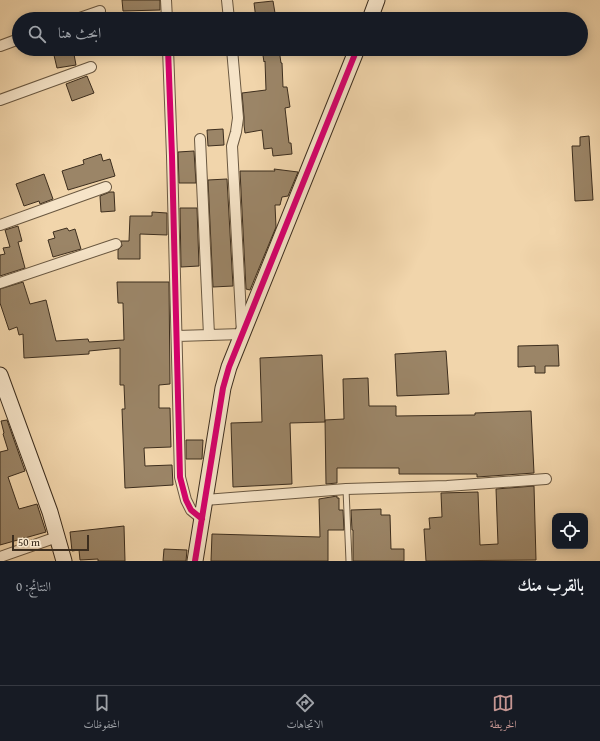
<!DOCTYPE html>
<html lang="ar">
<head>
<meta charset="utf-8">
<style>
  :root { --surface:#171b24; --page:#20242c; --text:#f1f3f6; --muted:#9ea1a6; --line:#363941; --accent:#c59692 }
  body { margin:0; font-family:"Gentium Book Plus",Amiri,serif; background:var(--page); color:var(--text); direction:rtl }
  .controls { position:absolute; right:12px; bottom:12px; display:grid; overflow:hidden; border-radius:8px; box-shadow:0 2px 10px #0003 }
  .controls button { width:36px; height:36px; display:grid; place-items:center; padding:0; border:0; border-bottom:1px solid var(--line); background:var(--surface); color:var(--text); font:20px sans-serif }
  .scale { position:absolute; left:12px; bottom:10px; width:77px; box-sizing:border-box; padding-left:4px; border:2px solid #3d2e1e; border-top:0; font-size:11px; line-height:14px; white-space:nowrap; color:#3d2e1e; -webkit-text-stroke:3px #f6e4c8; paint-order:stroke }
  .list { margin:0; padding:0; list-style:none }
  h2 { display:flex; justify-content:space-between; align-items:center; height:52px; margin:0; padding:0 16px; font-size:17px }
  h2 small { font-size:13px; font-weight:400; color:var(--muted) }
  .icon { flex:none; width:22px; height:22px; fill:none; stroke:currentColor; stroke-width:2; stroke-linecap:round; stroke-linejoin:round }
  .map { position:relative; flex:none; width:600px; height:561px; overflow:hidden; direction:ltr }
  .search { position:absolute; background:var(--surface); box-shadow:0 2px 10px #0003; left:12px; right:12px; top:12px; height:44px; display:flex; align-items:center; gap:10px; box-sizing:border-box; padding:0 14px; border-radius:22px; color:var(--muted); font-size:15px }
  .sheet { height:124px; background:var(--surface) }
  nav { display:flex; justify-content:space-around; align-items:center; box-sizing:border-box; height:56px; border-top:1px solid var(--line); background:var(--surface); font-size:11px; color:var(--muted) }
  nav a { display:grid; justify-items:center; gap:2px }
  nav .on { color:var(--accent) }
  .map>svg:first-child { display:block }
</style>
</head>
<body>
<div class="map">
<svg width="600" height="561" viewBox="0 0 600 561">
  <rect width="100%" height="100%" fill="#f1d5ab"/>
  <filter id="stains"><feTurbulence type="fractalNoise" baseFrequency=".005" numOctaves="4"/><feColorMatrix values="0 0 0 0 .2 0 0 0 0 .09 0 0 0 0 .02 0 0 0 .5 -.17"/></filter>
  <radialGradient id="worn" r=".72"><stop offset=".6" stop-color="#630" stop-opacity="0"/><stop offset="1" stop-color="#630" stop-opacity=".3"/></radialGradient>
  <path fill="#9b8567" stroke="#3d2e1e" d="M122,0H160V10L123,11Z
    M273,1L276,19H256L254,3Z
    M62,49H73L76,65L57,68L53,51Z
    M262,49H279L281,63H282L283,87H287L290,107L285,108L289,143H291L292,154L273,156L272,148L264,149L262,130L245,133L244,125V117L242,93L266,90L265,61L264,62Z
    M87,76L94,93L72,101L66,84Z
    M223,129L224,145L208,146L207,130Z
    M589,136L593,200L575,201L572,146H580V137Z
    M194,151L196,183H179L178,152Z
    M101,154L103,161L110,159L115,176L68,190L62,171L84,164L83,160Z
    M274,169L298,172L288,196L282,197L280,205H275L276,227L250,290L246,289L240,171H275Z
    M44,174L53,199L40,204L39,201L24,206L16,184Z
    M227,179L233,286L213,287L208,180Z
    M110,192H114L115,211L101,212L100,196Z
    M180,208H197L199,266L181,267Z
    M152,212L167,213V235L140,234V259H118V250L122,246L121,241H129L130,216H152Z
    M18,226L22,241L18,242L25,268L0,276V255L5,254L3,248L10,247L5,230Z
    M67,228L69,231L75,229L81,249L53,257L48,240L55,238L53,232Z
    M23,282L30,304L46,300L56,341L88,339L89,342L124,340L123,303H118L117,282H169L170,384L159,385V408H170L171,447L144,448L145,466L172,465L173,485L125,488L122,409H125L124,385H120V348L89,351V354L24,358L23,334L19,335L17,327L9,330L0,303V289Z
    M558,345L559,366H545V373H535V366L518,367V346Z
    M446,351L449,394L397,396L395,354Z
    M322,355L325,422L290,423L292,484L233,487L231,423L262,422L260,358Z
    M368,378L369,406H396V416L475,415V413L531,411L534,473L477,477V474H399V468H337V483L326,484L325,420L344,419L343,379Z
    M7,420L25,471L8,477L19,509L37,504L46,532L0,545V452L8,450L3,434L4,433L1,421Z
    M186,440H203L202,459H186Z
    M534,486L536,560L426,561L424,529H430L429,518L442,517L441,493L478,492L480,545L498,544L496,489Z
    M337,496V498H339V510H343L344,530H328V561H211L212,534L320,537L319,499Z
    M381,509V515H390L391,549H404V561H353V530H352L351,510Z
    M124,526L125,561H98V559L80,560L79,550L72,551L70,532Z
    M164,549L187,550L186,561H163Z"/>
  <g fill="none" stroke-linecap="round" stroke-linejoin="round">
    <defs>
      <path id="lane" d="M346,489L349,561"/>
      <path id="street" d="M166,0L167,19
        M227,0L229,19
        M77,19L100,11
        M0,46L19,39
        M168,49L172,156L180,477L186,500L191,510L202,519
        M0,100L91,67
        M200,139L209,335
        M0,225L106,187
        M0,283L116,244
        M177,336L242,334L232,146L236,132L238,118L232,49
        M205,500L346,489L447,486L546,479
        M0,557L57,537"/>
      <path id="secondary" d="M370,19L377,0
        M0,375L50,512L64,561
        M195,561L223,388L229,367L357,49"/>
    </defs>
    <use href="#lane" stroke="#6a5841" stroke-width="7"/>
    <use href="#street" stroke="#6a5841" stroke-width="12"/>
    <use href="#secondary" stroke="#3d2e1e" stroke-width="17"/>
    <use href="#lane" stroke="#f6e4c8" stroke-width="5"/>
    <use href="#street" stroke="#f6e4c8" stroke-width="10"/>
    <use href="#secondary" stroke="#f6e4c8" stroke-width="15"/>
    <defs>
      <path id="cycleway" d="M168,49L172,156L180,477L186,500L191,510L202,519
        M195,561L223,388L229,367L357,49"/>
    </defs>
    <use href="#cycleway" stroke="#f6e4c8" stroke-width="8"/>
    <use href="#cycleway" stroke="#d6006c" stroke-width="6"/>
  </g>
  <rect width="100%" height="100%" filter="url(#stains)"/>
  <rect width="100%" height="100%" fill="url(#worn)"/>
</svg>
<div class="controls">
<button><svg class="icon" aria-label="locate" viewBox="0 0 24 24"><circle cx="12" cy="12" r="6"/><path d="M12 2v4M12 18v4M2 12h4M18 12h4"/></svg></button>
</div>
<div class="scale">50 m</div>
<div class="search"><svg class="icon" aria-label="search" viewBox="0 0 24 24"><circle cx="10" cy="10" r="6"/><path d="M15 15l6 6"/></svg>ابحث هنا</div>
</div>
<section class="sheet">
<h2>بالقرب منك<small>النتائج: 0</small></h2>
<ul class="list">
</ul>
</section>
<nav>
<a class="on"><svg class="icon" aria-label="map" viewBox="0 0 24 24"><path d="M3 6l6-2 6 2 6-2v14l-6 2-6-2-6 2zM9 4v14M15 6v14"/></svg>الخريطة</a>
<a><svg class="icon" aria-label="directions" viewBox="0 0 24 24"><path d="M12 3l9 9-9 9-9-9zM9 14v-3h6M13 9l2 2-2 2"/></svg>الاتجاهات</a>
<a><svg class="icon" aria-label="saved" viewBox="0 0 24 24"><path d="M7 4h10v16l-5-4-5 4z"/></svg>المحفوظات</a>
</nav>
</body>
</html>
